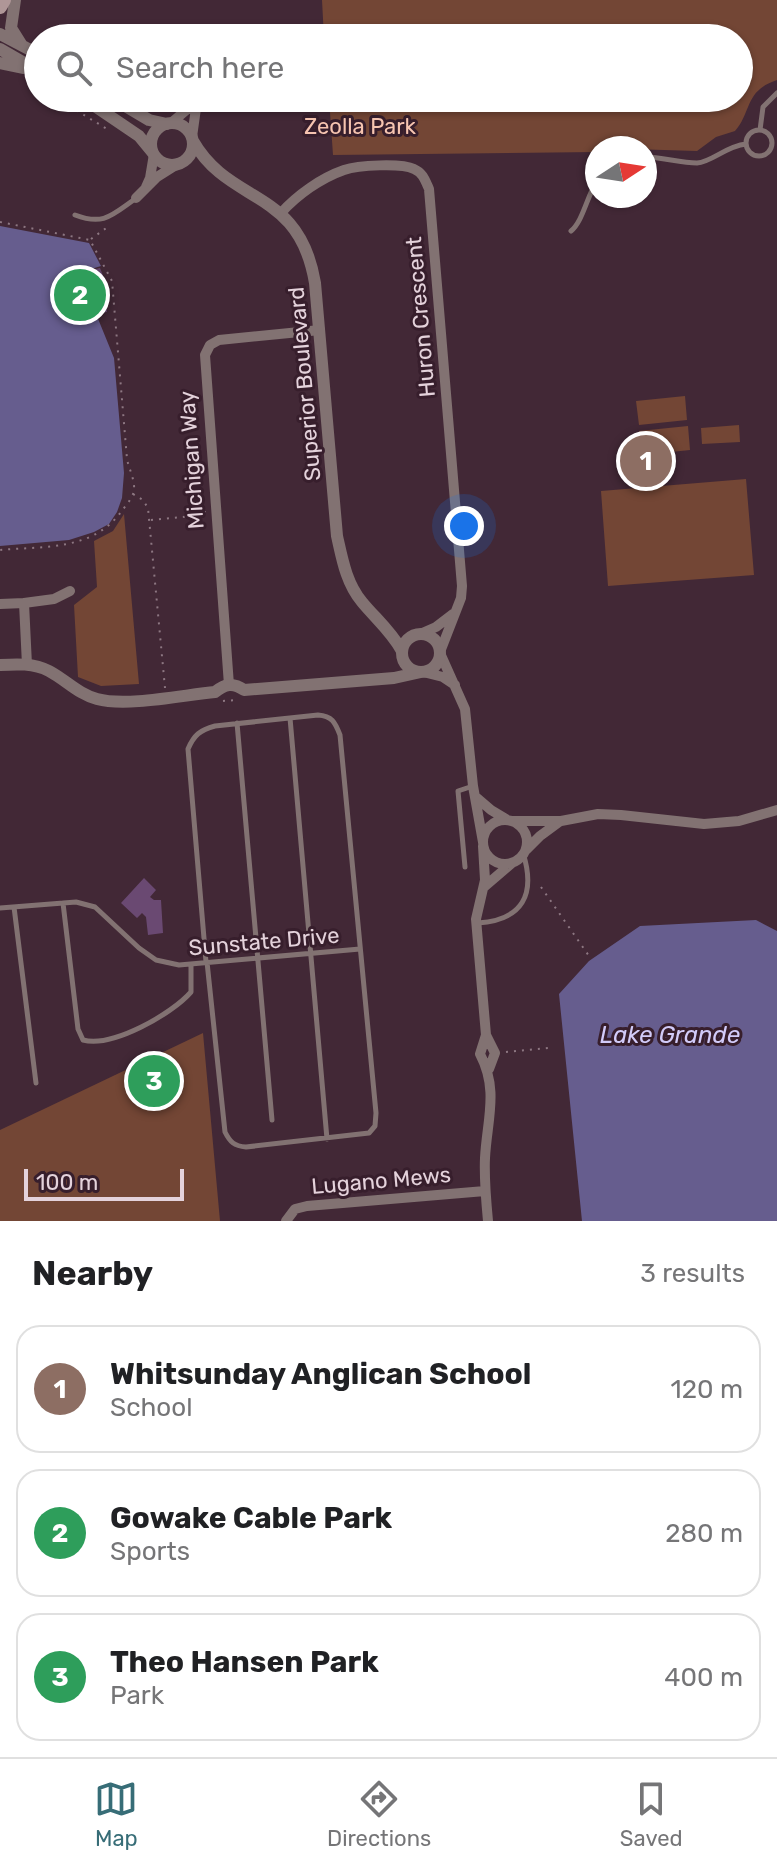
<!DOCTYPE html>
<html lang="en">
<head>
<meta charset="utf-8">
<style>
  :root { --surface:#fff; --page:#f6f6f6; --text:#202124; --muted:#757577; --line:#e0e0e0; --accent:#376d77 }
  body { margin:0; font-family:Rubik,sans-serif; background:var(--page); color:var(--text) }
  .compass { position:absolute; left:585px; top:136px; width:72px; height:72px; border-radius:50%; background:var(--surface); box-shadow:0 2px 6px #0004; rotate:78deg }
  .scale { position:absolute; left:24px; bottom:20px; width:160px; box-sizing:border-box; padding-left:8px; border:4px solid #e4d2db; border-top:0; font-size:22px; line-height:28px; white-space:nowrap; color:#e4d2db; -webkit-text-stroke:6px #371e2c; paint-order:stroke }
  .you { position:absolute; left:464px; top:526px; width:28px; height:28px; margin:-20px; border:6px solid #fff; border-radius:50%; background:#1a73e8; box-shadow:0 0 0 12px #1a73e833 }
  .badge { display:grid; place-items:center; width:52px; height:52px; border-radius:50%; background:var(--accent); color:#fff; font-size:26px; font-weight:700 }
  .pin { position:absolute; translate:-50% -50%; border:4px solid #fff; box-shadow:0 2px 8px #0006 }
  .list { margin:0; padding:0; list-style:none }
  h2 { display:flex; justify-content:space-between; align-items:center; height:104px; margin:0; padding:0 32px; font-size:34px }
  h2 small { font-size:26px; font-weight:400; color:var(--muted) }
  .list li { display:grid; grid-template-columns:52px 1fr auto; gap:24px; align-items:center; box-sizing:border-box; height:128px; margin:0 16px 16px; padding:0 16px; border:2px solid var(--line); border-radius:24px }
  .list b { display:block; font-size:30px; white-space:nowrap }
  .list p { margin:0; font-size:26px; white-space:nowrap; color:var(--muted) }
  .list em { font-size:26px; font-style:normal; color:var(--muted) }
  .icon { flex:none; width:44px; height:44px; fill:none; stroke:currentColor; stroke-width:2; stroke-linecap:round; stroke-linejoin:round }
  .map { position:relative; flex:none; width:777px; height:1221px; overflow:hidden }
  .search { position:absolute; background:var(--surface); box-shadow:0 2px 6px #0004; left:24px; right:24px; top:24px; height:88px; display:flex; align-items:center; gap:20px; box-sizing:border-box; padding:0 28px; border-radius:44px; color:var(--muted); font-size:30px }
  .sheet { height:536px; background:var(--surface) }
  nav { display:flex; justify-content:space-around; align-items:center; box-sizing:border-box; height:112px; border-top:2px solid var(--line); background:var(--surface); font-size:22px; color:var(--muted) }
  nav a { display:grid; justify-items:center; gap:4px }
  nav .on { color:var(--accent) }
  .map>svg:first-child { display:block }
</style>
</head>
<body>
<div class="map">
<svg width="777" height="1221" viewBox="0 0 777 1221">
  <rect width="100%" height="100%" fill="#422836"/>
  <path fill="#734635" d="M322,0H777V80C744,91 752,112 735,131L716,137L697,151L597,148V152L333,155L329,98H739V38H324Z
    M685,396L687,420L639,425L636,401Z
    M739,425L740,442L702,444L701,428Z
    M688,426L690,450L642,455L639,431Z
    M746,479L754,575L608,586L601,491Z
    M124,514L139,684L101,686L78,677L74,605L97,587L94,541L113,531Z
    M203,1033L220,1221H0V1130Z"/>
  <path fill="#665d8e" d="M0,226L89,243L101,266L85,271L81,277L114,358L124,473L122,498L117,512L109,524L94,532L69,540L0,546Z
    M756,920L777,931V1221H582L559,994L589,961L640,926Z"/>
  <path fill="#6a4972" d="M100,268L104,278L107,312L98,313L82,276L87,274L86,271Z
    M144,878L156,890L150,897L154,900H161L163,933L148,935L146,917L142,913L137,918L121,903Z"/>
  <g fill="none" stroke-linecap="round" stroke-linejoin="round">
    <path stroke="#8d7782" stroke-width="2" stroke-dasharray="2 6" stroke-linecap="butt" d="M56,98L107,129
      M0,222L90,240L112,281L127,459C129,469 135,480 134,490C133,498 126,505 121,512C92,551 44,546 0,550
      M91,239L109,226
      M133,494L143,500L148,508L165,688
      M151,520L204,515L205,511
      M223,701L237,700
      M541,887L589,956
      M506,1052L549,1048"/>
    <path stroke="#827272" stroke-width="5" d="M208,38L210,28
      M760,130L763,107L777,93
      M746 143a13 13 0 1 1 26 0a13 13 0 1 1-26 0Z
      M645,157C662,157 680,163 697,163C712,162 726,146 746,144
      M588,170L597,175
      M75,215C104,226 112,215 135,199
      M571,231C583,221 587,196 597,181
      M290,718L327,1139
      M237,723L272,1120
      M465,867L458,791L473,786
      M63,903L78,1029L83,1040C112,1048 172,1014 191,992V964
      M14,907L36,1083
      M0,908L76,902L95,907L139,948L156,960L179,965L360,949
      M478,923C523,920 536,894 523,853
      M206,962L188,749C194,735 200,730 215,726L318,715C332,716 335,722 340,735L376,1113L375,1126L369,1133L246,1147C234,1146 230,1142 225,1132L207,962"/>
    <path stroke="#827272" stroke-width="10" d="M171,123L197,101
      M192,137L197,101
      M146,187L150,178L154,154
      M136,198L157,177L176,165
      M281,213C297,195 321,178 344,170C358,165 402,163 414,169C423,173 425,180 429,189L462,586L461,598L440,652
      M24,603L54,599L70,591
      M0,604L24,603L27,665
      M420,634L436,627L453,614
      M440,653L465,709L473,786L483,842
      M423,672L443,677L455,685
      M229,685L205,355L210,345L219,340L320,330
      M477,798L491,810L506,819
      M483 842a22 22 0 1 1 44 0a22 22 0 1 1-44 0Z
      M511,821H561L598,814L621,815L704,824L739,821L777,810
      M483,846L485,880L476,919L486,1035L480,1054C499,1090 487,1120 485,1158C484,1179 486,1200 488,1221
      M526,850L540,836L559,822
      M484,887L512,863
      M486,1035L495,1053L489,1069
      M286,1221L295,1209L307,1206L485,1191"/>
    <path stroke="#827272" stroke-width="12" d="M15,0L11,28L21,44
      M0,34L38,54
      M0,49L38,71
      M0,63L23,68
      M83,98L139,136L153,153
      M112,98L149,120L167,124
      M151 144a21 21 0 1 1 42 0a21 21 0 1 1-42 0Z
      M193,141C230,206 299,187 315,283L337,536C342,558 346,583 362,602C376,619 391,631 402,651
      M402 653a19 19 0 1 1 38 0a19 19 0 1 1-38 0Z
      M0,665C16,664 34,663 49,671C66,680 78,694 97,699C127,707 183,695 215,692C225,684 233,682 244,690L394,678L421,672"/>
    <path stroke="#af9697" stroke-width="14" d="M0,7L4,0"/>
  </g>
  <g text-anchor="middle" stroke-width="6" stroke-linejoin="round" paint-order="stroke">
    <g font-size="22" fill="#f6c4b0" stroke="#371e2c">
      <text x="360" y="134">Zeolla Park</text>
    </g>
    <g font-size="22" fill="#e4d2db" stroke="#371e2c">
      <text transform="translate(420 317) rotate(-95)" y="8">Huron Crescent</text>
      <text transform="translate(304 384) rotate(-95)" y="8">Superior Boulevard</text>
      <text transform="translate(191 460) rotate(-94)" y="8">Michigan Way</text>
      <text transform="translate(264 941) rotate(-5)" y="8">Sunstate Drive</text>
      <text transform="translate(381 1180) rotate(-5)" y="8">Lugano Mews</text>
    </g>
    <g font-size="24" font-style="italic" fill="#d2cbf9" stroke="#371e2c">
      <text x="670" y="1043">Lake Grande</text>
    </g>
  </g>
</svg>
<svg class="compass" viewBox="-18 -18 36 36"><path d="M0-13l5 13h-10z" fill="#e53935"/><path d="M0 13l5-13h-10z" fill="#757577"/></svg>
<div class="scale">100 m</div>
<div class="you"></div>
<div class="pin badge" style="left:646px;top:461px;background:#8d6e63">1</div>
<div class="pin badge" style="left:80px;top:295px;background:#2e9e5b">2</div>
<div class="pin badge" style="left:154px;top:1081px;background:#2e9e5b">3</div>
<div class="search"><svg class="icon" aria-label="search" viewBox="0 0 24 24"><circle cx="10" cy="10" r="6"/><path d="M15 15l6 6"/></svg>Search here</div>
</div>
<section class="sheet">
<h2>Nearby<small>3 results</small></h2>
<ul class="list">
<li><span class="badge" style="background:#8d6e63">1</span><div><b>Whitsunday Anglican School</b><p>School</p></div><em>120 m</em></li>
<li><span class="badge" style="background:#2e9e5b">2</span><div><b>Gowake Cable Park</b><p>Sports</p></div><em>280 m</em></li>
<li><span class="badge" style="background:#2e9e5b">3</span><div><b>Theo Hansen Park</b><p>Park</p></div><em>400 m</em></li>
</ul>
</section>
<nav>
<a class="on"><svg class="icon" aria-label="map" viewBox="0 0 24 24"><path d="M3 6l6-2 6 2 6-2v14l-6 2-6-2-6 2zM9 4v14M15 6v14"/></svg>Map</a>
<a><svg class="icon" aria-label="directions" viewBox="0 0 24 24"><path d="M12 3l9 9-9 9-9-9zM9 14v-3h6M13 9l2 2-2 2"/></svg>Directions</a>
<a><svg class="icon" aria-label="saved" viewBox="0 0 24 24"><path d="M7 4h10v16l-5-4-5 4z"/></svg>Saved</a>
</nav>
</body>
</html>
